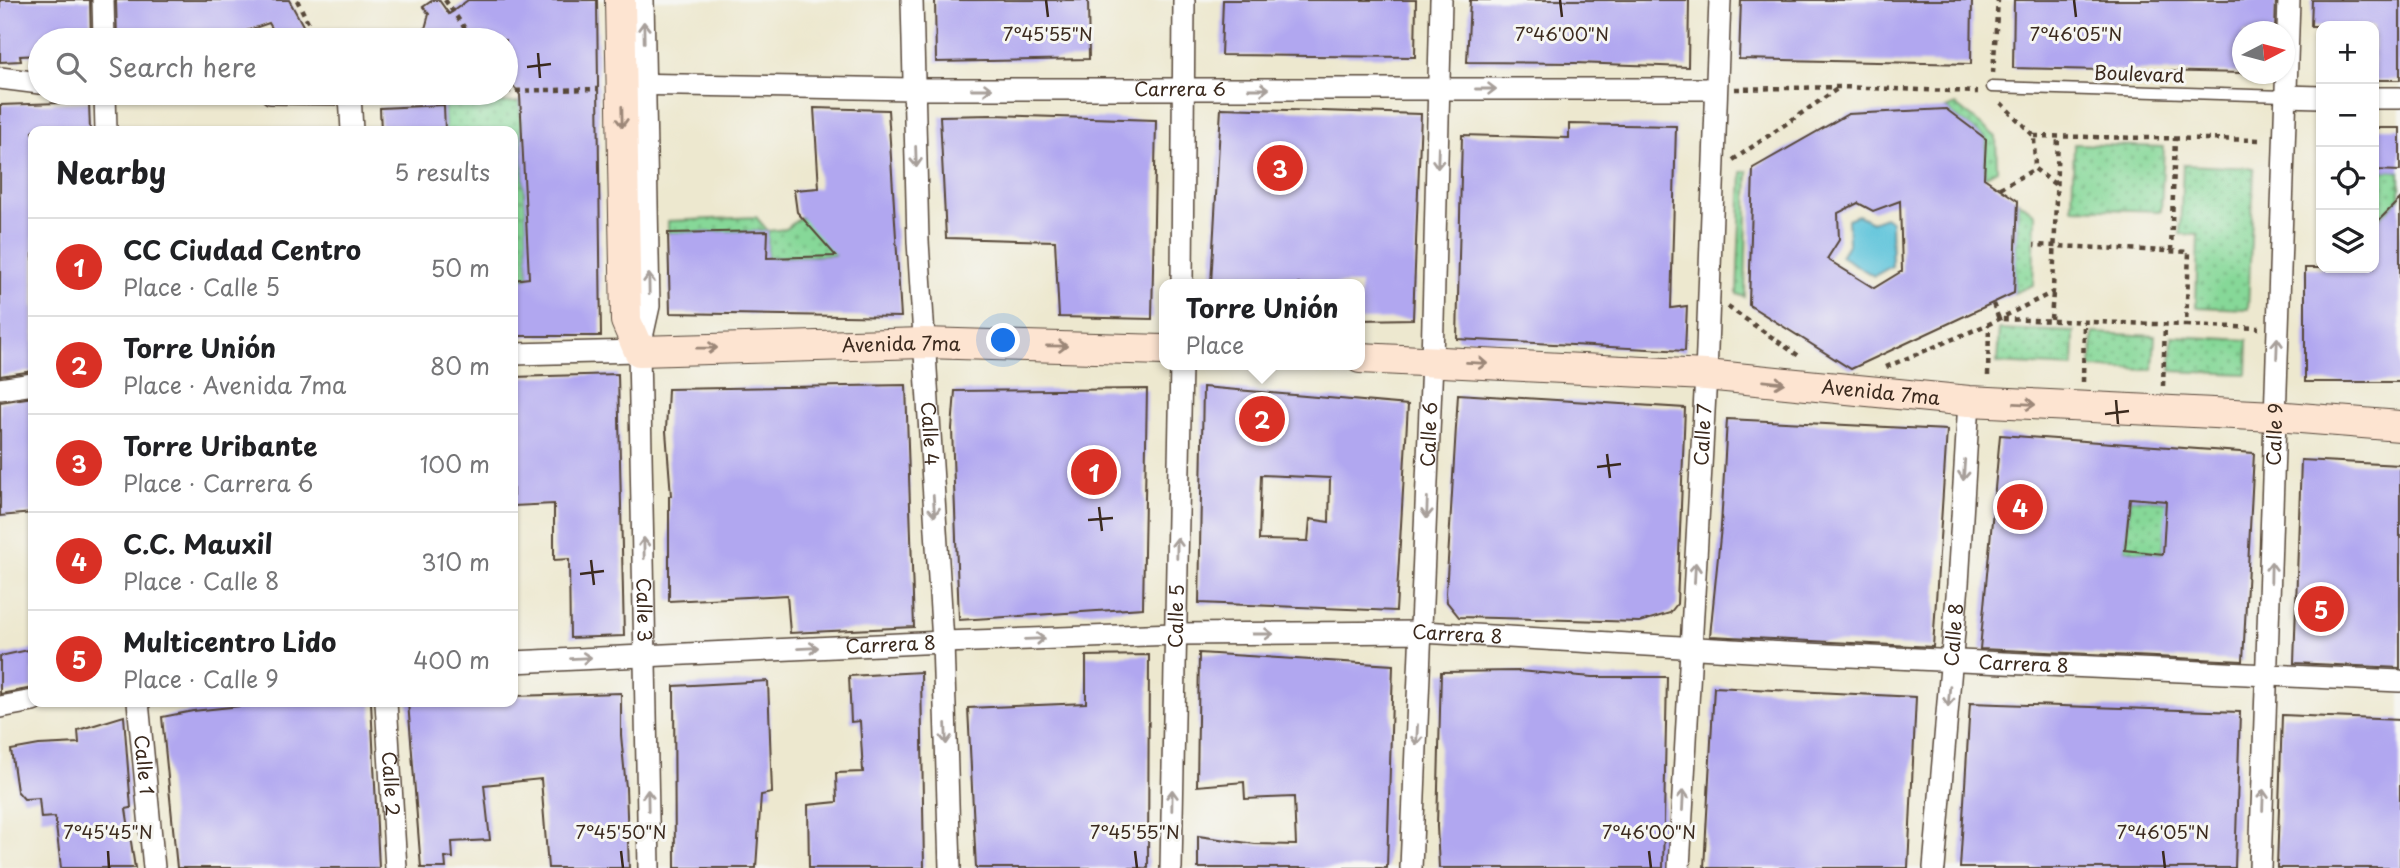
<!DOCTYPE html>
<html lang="en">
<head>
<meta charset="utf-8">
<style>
  :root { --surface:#fff; --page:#f2f2f2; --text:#202124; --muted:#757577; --line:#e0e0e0; --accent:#d93025 }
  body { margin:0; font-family:"Playpen Sans",sans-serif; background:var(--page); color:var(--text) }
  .controls { position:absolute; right:21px; top:21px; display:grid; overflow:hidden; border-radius:14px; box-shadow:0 2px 5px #0004 }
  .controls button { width:63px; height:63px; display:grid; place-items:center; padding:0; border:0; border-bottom:2px solid var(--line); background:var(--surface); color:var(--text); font:35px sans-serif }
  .compass { position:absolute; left:2232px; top:21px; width:63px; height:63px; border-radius:50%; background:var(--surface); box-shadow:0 2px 5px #0004; rotate:84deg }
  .you { position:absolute; left:1004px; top:341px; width:24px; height:24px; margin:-18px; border:5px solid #fff; border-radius:50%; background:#1a73e8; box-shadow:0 0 0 10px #1a73e833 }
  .badge { display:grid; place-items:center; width:46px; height:46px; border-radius:50%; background:var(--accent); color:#fff; font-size:23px; font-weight:700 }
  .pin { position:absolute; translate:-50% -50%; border:4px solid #fff; box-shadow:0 2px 7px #0006 }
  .popup { position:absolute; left:1159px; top:279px; width:206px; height:91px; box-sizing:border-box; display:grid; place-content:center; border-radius:14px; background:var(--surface); filter:drop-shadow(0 2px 5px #0005); font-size:23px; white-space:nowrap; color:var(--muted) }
  .popup b { font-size:26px; color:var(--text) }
  .popup::after { content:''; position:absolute; left:50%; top:100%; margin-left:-14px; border:14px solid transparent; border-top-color:var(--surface) }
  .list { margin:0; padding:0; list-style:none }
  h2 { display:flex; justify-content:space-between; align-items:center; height:91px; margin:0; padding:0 28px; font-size:30px }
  h2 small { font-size:23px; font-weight:400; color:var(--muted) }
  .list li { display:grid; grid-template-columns:46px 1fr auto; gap:21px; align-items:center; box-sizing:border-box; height:98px; padding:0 28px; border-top:2px solid var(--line) }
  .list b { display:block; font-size:26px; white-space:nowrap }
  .list p { margin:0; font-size:23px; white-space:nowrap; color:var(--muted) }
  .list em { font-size:23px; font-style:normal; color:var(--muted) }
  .icon { flex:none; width:38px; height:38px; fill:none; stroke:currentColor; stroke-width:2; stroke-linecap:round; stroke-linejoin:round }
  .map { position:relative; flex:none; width:2400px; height:868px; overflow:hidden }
  .search { position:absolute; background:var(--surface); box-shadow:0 2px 5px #0004; left:28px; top:28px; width:490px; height:77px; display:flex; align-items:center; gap:18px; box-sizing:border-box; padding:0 24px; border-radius:38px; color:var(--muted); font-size:26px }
  .panel { position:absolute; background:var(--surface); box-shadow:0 2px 5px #0004; left:28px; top:126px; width:490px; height:581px; border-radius:14px }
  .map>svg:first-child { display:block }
</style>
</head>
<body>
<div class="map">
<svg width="2400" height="868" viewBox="0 0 2400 868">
  <defs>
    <pattern id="grass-dots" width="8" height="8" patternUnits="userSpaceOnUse" patternTransform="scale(1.75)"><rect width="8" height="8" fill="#86d898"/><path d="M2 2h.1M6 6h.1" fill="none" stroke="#6faf7b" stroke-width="1.8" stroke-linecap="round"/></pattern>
  </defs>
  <rect width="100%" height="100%" fill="#f6f6f2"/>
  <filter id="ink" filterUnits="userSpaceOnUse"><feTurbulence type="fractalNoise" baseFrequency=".0143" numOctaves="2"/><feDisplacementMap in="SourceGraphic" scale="14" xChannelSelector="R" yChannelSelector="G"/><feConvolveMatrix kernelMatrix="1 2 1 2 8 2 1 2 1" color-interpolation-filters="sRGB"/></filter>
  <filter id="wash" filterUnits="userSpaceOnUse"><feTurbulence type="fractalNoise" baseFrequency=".00686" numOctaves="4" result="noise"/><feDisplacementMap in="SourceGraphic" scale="28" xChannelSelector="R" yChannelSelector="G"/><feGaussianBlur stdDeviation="1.57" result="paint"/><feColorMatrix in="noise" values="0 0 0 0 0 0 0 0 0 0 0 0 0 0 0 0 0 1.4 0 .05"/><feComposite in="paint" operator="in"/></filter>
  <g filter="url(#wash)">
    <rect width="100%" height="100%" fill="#ede8cf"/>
    <path fill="url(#grass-dots)" stroke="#60815b" stroke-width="2" d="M520,102L529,278L513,280V131H445L444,105Z
      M1956,105L1996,137L1997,170L1984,177L1986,139L1946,109Z
      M2074,144L2164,147L2161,211L2072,208Z
      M2183,165L2254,168L2248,309L2196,307L2198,235L2180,234Z
      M2374,170L2400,171V199L2374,224Z
      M1748,171L1745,297L1737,294L1742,172Z
      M2018,201L2035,214L2033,285L2014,293Z
      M756,217L768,231L786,229L801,217L864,254L767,258L768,231L668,233V221Z
      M1999,329L2074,332L2073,367L1997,363Z
      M2093,333L2155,336L2153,370L2091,368Z
      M2172,336L2248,340L2247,374L2171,371Z
      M2130,498L2194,504L2165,530L2163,554L2125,550Z"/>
    <path fill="#5cc3da" stroke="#4c767c" stroke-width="2" d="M1858,215L1872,222L1885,217L1891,221L1892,266L1874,276L1841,256L1849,243L1848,219Z"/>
    <g id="blocks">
      <path fill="#b1a7f0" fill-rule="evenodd" d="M0,0H90L91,40H40V55L20,56L21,61L0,62Z
        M116,0H289L311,40H279L269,23L220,40H117Z
        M433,0H439L449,14L468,0H597L601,336H513V280L529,278L520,95L506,76V40H422L429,14L423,7Z
        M935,0H1088L1089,59L936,62Z
        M1223,0H1416L1415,57L1221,55Z
        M1470,0H1689L1688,67L1575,63L1467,62Z
        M1741,0H1972L1971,64L1739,59Z
        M2014,0H2276L2275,32H2243V73L2013,68Z
        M2312,0H2400V80H2374V26H2311Z
        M89,102L90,131H33V371L0,376V105Z
        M444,105L445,131H381L380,108Z
        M814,108L888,110L901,317L670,313L668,233L768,231L767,258L836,256L797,212L794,190L819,188Z
        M1221,108L1421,114L1413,319L1360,320V284H1211Z
        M1946,109L1986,139L1984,178L2018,201L2014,293L1851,369L1749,305L1753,168L1848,114ZM1900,201L1902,271L1874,288L1827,259L1839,240L1838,213L1858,203L1873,211Z
        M993,115L1156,120L1152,319L1059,317L1055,241L946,238L940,116Z
        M1569,124L1676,126L1671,308L1687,306L1685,351L1457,339L1462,135L1569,138Z
        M2374,128H2400V171L2374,170Z
        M2400,199V382H2305V268H2374V225Z
        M618,374L624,636L570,638L569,559L554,560V504L513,506V377Z
        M906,385L914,627L790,633L787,595L669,601V496H671L666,431L668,389Z
        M1203,387L1408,405L1396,611L1199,603ZM1261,475L1330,478L1329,522L1310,519L1308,541L1259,540Z
        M1147,389L1143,608L959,620L952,429L955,391Z
        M1458,394L1685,408L1677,604L1670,613L1640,622L1459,617L1447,602L1446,593Z
        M33,397V513L0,516V402Z
        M1727,419L1947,430L1933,647L1710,636L1721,527Z
        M2000,435L2254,453L2243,661L1980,649ZM2130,498L2166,501L2163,554L2125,550Z
        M2301,460L2400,465V668L2294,663Z
        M33,649V688L0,694V656Z
        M1199,653L1393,665L1387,868H1198V836L1255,844L1296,845L1294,797L1245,799L1244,782L1197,786Z
        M1149,655L1148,868H976L968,708L1086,703V656Z
        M1518,671L1593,677H1667L1663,868H1439L1437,826L1441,672Z
        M921,672L924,868H809L808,805L837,802L836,773L863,772L860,721L851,722L849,676Z
        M768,681L772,793L761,795L756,868H675L674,686Z
        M1714,687L1916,697L1908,868H1704Z
        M621,693V735L626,788L629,868H548L541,779L484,785L490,840L452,842L453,858L445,857L446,868H421L408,702H513V696Z
        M278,702H371L379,868H177L162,717L193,711Z
        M1970,703L2240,712L2235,868H1960Z
        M2282,715L2400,720V868H2277Z
        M124,716L131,808L126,809L135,868H61L55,817L41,818L39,798L24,799L17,791L11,750L39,745L79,743L78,730Z"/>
    </g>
  </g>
  <g filter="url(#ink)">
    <use href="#blocks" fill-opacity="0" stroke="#564639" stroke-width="2"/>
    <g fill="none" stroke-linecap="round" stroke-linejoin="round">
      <defs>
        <path id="lane" d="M1992,87L2285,96"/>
        <g id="street">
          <path d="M103,0L104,40"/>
          <path id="s1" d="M643,0L649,306L639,351L649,868"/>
          <path id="s2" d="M912,0L918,241L943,642L950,868"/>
          <path d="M0,78L40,83"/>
          <path id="s3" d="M622,84L914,89H1716"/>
          <path d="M105,93L106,131"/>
          <path d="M271,93L350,94L352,131"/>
          <path d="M2285,96L2321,97"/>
          <path d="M2374,98H2400"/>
          <path d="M1182,284L1184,0"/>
          <path d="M513,354L639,351"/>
          <path d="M0,389L33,384"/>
          <path id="s4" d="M513,662L943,642L1175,634L1422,632L1785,653L2400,681"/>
          <path id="s5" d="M138,702L154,868"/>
          <path id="s6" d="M386,702L396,868"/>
          <path d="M0,707L33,701"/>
          <path id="s7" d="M1171,868L1181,365"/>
          <path id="s8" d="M1411,868L1432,361L1441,0"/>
          <path id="s9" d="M1679,868L1706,375L1720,0"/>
          <path id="s10" d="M1934,868L1958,584L1969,401"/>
          <path id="s11" d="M2260,868L2289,0"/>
        </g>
        <g id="secondary">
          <path id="s12" d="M620,0L626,321L639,351L924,343L1164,350"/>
          <path id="s13" d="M1360,358L1706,375L1969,401L2275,416L2400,426"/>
        </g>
      </defs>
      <use href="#lane" stroke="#564639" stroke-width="13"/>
      <use href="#street" stroke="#564639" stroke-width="24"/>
      <use href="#secondary" stroke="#564639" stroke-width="32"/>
      <path stroke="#564639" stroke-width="4.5" stroke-dasharray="5 5" stroke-linecap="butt" d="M297,0L317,40
        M445,0L473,40
        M1993,73L1998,0
        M1735,89L1840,87L1978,92
        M506,91L597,89
        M369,95L445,93
        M2001,103L2034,136L2035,169
        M2034,136L2264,140
        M1733,160L1840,87
        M2035,169L2056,185
        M2000,188L2035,169
        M2171,251L2175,138
        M1993,304L1999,319L2186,325L2189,252L2034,245
        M1728,307L1802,358
        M2051,319L2053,293
        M2186,325L2259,328
        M1886,367L1989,324L2053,292L2058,136
        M1988,376L1989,324
        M2083,382L2084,321
        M2163,386L2165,324"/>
      <use href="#lane" stroke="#fff" stroke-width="10"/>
      <use href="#street" stroke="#fff" stroke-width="21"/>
      <use href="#secondary" stroke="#fde4d1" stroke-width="30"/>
    </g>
    <defs><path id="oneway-shaft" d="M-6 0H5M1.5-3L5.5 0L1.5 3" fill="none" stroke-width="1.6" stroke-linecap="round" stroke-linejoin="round" transform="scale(1.75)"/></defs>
    <g stroke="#a79f9a">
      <use href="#oneway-shaft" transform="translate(644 32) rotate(-91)"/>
      <use href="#oneway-shaft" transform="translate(982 89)"/>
      <use href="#oneway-shaft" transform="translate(1259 89)"/>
      <use href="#oneway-shaft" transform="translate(1486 89)"/>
      <use href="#oneway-shaft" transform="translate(916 157) rotate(88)"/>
      <use href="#oneway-shaft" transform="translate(1438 158) rotate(92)"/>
      <use href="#oneway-shaft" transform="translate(649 284) rotate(-91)"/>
      <use href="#oneway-shaft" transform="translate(2277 348) rotate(-88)"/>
      <use href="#oneway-shaft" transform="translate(1964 470) rotate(94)"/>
      <use href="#oneway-shaft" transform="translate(934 506) rotate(86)"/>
      <use href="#oneway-shaft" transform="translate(1427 508) rotate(92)"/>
      <use href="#oneway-shaft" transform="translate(644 548) rotate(-91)"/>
      <use href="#oneway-shaft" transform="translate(1177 548) rotate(-89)"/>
      <use href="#oneway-shaft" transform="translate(2271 572) rotate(-89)"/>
      <use href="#oneway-shaft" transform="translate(1695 573) rotate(-87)"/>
      <use href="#oneway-shaft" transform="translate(1263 634)"/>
      <use href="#oneway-shaft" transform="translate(1035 639) rotate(-2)"/>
      <use href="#oneway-shaft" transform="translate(808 648) rotate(-3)"/>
      <use href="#oneway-shaft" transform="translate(581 658) rotate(-3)"/>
      <use href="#oneway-shaft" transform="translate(1949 696) rotate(95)"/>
      <use href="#oneway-shaft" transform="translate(946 734) rotate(88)"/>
      <use href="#oneway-shaft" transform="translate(1417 735) rotate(93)"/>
      <use href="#oneway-shaft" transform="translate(648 800) rotate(-91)"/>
      <use href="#oneway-shaft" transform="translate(1172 800) rotate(-89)"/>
      <use href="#oneway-shaft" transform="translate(1683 800) rotate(-87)"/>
      <use href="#oneway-shaft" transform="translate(2263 800) rotate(-88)"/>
    </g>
    <g stroke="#9c8778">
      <use href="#oneway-shaft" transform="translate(622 117) rotate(89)"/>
      <use href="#oneway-shaft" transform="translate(1057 346) rotate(1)"/>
      <use href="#oneway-shaft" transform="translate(707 348) rotate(-1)"/>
      <use href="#oneway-shaft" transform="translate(1477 363) rotate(3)"/>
      <use href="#oneway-shaft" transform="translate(1774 382) rotate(6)"/>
      <use href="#oneway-shaft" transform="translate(2025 404) rotate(3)"/>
    </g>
  </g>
  <path fill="none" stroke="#3b2a1e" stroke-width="2.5" d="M1046,0L1048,17M1560,0L1562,17M2074,0L2076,17M538,53L540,78M527,67L551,64M2116,400L2118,424M2105,414L2129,411M1607,454L1610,478M1597,467L1621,464M1099,507L1102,531M1088,520L1113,518M591,560L594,585M580,574L604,571M108,851L109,868M621,851L623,868M1135,851L1137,868M1649,851L1651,868M2163,851L2165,868"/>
  <g text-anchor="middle" stroke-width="6" stroke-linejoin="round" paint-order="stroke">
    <g font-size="19" fill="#3b2a1e" stroke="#f6f6f2">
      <text transform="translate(2139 74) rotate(2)" y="7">Boulevard</text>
      <text dy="7" stroke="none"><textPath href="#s3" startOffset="558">Carrera 6</textPath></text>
      <text dy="7" stroke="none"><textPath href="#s12" startOffset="616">Avenida 7ma</textPath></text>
      <text dy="7" stroke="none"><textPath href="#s13" startOffset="522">Avenida 7ma</textPath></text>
      <text dy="7" stroke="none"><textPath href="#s2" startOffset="434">Calle 4</textPath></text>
      <text dy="7" stroke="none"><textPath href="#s8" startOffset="434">Calle 6</textPath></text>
      <text dy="7" stroke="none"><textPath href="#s9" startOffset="434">Calle 7</textPath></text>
      <text dy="7" stroke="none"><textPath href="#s11" startOffset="434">Calle 9</textPath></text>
      <text dy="7" stroke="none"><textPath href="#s1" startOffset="611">Calle 3</textPath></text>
      <text dy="7" stroke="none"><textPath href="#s7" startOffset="252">Calle 5</textPath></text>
      <text dy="7" stroke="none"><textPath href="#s4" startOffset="945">Carrera 8</textPath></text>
      <text dy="7" stroke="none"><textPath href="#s10" startOffset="234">Calle 8</textPath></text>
      <text dy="7" stroke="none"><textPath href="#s4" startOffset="378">Carrera 8</textPath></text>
      <text dy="7" stroke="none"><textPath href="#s4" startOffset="1512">Carrera 8</textPath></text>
      <text dy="7" stroke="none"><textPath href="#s5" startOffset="63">Calle 1</textPath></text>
      <text dy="7" stroke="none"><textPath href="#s6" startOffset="82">Calle 2</textPath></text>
    </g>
  </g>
  <g font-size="18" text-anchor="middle" fill="#3b2a1e" stroke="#f6f6f2" stroke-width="6" stroke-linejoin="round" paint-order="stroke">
    <text x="1048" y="41">7°45'55"N</text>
    <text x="1562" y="41">7°46'00"N</text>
    <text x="2076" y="41">7°46'05"N</text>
    <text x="108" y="839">7°45'45"N</text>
    <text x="621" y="839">7°45'50"N</text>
    <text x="1135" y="839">7°45'55"N</text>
    <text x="1649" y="839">7°46'00"N</text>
    <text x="2163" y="839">7°46'05"N</text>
  </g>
</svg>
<div class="controls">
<button>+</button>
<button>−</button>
<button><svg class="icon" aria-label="locate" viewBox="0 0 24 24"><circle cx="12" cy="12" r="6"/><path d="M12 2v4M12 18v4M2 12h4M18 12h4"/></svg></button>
<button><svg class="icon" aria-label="layers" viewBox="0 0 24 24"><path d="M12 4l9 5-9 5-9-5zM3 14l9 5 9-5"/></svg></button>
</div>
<svg class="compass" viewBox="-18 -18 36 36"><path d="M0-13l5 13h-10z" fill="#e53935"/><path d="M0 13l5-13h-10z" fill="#757577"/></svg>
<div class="you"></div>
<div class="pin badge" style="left:1094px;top:472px">1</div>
<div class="pin badge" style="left:1262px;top:419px">2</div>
<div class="popup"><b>Torre Unión</b>Place</div>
<div class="pin badge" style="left:1280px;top:168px">3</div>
<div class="pin badge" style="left:2020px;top:507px">4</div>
<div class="pin badge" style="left:2321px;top:609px">5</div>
<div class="search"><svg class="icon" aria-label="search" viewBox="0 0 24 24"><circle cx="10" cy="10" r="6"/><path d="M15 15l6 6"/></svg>Search here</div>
<section class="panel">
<h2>Nearby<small>5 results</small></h2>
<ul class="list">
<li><span class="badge">1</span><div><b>CC Ciudad Centro</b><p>Place · Calle 5</p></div><em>50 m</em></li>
<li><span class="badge">2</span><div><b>Torre Unión</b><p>Place · Avenida 7ma</p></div><em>80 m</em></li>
<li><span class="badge">3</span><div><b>Torre Uribante</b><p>Place · Carrera 6</p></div><em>100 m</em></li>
<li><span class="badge">4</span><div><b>C.C. Mauxil</b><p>Place · Calle 8</p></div><em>310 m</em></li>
<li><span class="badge">5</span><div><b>Multicentro Lido</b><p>Place · Calle 9</p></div><em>400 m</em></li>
</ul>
</section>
</div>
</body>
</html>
